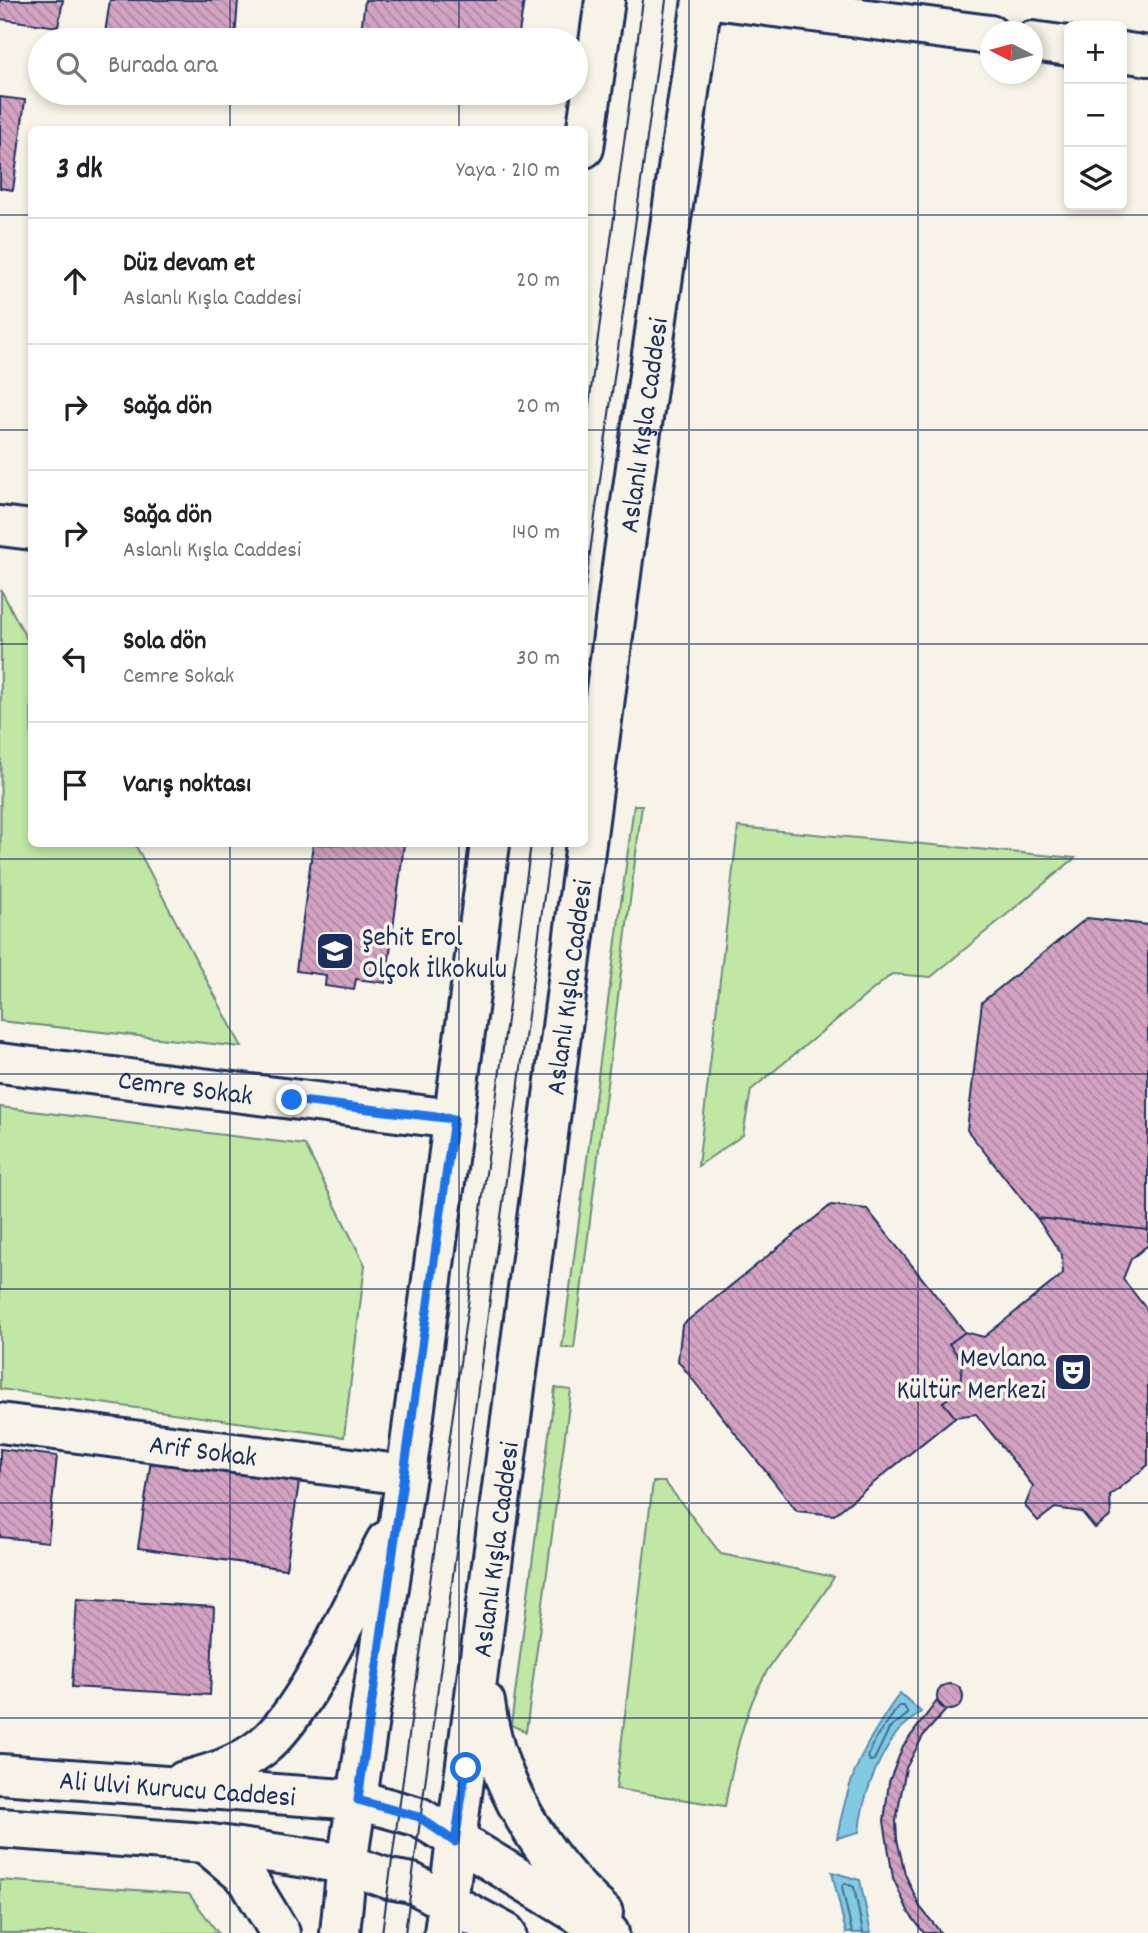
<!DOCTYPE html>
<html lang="tr">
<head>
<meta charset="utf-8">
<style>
  :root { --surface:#fff; --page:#f6f6f6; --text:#202124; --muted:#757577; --line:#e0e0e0 }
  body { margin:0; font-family:Dekko,sans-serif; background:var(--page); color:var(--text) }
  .controls { position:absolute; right:21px; top:21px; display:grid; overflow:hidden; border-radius:10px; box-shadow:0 4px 10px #0003 }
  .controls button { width:63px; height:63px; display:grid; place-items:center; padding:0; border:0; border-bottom:2px solid var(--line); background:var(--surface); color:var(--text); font:35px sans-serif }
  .compass { position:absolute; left:980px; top:21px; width:63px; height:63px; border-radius:50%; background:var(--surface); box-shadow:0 4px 10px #0003; rotate:276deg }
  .stop { position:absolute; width:21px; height:21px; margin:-16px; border:5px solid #1a73e8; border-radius:50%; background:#fff }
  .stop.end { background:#1a73e8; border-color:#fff; box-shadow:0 2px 7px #0008 }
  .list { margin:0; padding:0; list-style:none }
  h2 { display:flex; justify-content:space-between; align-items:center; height:91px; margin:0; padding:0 28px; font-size:30px }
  h2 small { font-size:23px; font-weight:400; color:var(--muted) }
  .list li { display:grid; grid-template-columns:46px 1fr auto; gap:21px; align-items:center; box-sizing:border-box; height:126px; padding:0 28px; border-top:2px solid var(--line) }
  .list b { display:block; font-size:26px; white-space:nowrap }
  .list p { margin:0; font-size:23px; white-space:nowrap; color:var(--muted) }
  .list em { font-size:23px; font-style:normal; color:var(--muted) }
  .icon { flex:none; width:38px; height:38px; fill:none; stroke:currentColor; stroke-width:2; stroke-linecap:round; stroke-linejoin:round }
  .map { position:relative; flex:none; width:1148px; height:1933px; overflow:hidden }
  .search { position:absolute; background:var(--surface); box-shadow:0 4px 10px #0003; left:28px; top:28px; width:560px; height:77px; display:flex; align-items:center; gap:18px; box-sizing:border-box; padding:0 24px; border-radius:38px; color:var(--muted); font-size:26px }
  .panel { position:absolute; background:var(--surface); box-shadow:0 4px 10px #0003; left:28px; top:126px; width:560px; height:721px; border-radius:10px }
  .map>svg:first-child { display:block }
</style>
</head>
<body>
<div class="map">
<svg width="1148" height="1933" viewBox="0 0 1148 1933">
  <defs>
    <pattern id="building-back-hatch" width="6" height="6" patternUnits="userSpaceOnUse" patternTransform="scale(1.75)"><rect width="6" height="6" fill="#d4a3c2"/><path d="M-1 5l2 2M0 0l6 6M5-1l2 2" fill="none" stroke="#ab85a1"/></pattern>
  </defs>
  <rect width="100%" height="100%" fill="#f7f3e8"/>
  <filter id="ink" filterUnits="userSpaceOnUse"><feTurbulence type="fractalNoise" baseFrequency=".0143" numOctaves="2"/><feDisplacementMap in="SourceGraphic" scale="14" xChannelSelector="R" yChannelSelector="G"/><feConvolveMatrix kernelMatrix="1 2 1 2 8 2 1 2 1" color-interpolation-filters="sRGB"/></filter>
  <g filter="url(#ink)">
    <path fill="#c0e7a3" stroke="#6e8b80" stroke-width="2" d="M1,590L31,647L32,844H135L242,1047L0,1021Z
      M634,805H642L574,1348H562Z
      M738,827L1075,858L931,977L892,974L751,1090L743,1135L698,1166Z
      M0,1107L305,1145L365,1265L344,1437L0,1389Z
      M555,1388L571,1390L526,1732L511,1725Z
      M653,1482H665L721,1554L834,1577C815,1611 787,1638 767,1671C743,1712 734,1759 725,1806L616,1789Z
      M0,1880L189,1894L218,1933H0Z"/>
    <path fill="#82c9e3" stroke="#598bae" stroke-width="2" d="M900,1693L921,1712C913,1719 902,1726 896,1734C876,1761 862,1799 859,1832L837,1838C848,1777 864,1743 900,1693Z
      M832,1872L860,1880L871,1933H846Z"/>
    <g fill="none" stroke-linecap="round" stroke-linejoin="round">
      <path stroke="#446d93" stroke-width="2" d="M899,1706H904L908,1714L889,1729L874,1760L870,1761L868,1757L876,1738Z
        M852,1933L842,1887L845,1883L854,1887L863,1933"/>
    </g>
    <path fill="url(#building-back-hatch)" stroke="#1b2f5e" stroke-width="2" d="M0,0H63L58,27L0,19Z
      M110,0H238L235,40H104Z
      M365,0H524L518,40H360Z
      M0,97L25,100L13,190L0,188Z
      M313,844H404L386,983L356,979L354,990L325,986L326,975L296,971Z
      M1087,918L1148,925V1230L1037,1218L967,1130L982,1002Z
      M831,1205L867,1209L965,1332L949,1344L962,1361L960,1389L943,1402L955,1417L834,1515L797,1511L678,1361L682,1325Z
      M1037,1218L1148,1230V1245L1131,1259L1123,1279L1148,1311V1465L1110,1496L1111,1516L1095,1528L1082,1512L1055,1508L1038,1521L1025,1506L1033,1486L976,1414L955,1417L943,1402L960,1389L962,1361L949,1344L965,1332L984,1337L1063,1274L1062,1255Z
      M0,1449L57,1456L48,1542L0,1537Z
      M151,1460L299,1482L286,1569L138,1548Z
      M77,1599L214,1607L210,1695L72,1687Z
      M937 1697a13 13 0 1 1 26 0a13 13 0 1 1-26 0Z
      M937,1701L946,1710L923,1736L906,1768L896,1821L897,1839L905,1874L920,1907L941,1933H924L909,1913L893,1878L884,1821L889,1782L903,1746Z"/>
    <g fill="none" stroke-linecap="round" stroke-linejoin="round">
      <defs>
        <g id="minor">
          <path d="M721,0L990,35"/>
          <path d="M1032,41L1069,46"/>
          <path d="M1122,52L1148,56"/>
          <path d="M0,526L32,530"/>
          <path id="s1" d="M0,1063L454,1119"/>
          <path id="s2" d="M0,1423L406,1475"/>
        </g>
        <g id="major">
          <path d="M584,148L605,0"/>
          <path d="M485,1702C495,1784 542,1859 603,1913"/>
          <path id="s3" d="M0,1774L358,1800L419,1817L609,1933"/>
          <path d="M184,1781C213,1773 238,1766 262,1747C307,1712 357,1595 386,1541"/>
          <path d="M0,1828L205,1843L347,1864L389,1879L412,1883L506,1933"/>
          <path d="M205,1843L247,1878L280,1933"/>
          <path d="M340,1933L347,1864L406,1475L490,844"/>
          <path id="s4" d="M444,1933L623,559L702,0"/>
        </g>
      </defs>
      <use href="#minor" stroke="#1b2f5e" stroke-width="44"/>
      <use href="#major" stroke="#1b2f5e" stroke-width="44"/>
      <use href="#minor" stroke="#f7f3e8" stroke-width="38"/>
      <use href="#major" stroke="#f7f3e8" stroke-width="38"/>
      <path stroke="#1b2f5e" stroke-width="2" d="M584,442L643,0
        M584,596L666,0
        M382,1933L531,844
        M405,1933L551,844"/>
    </g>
  </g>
  <g fill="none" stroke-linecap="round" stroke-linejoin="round" filter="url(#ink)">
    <path stroke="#1a73e8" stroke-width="9" d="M292,1100L454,1119L358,1800L419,1817L455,1842L466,1768"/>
  </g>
  <path fill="none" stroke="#1b2f5e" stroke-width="2" stroke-opacity="0.55" d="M230,0V40M459,0V40M689,0V1933M918,0V1933M230,93V130M459,93V130M0,215H32M584,215H1148M0,430H32M584,430H1148M0,644H32M584,644H1148M230,844V1933M459,844V1933M0,859H1148M0,1074H1148M0,1289H1148M0,1503H1148M0,1718H1148"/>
  <defs>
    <symbol id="school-square" viewBox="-11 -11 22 22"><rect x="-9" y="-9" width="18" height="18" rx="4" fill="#1b2f5e" stroke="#f7f3e8"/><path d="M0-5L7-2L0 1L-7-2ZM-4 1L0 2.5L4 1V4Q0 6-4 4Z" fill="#fff"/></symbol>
    <symbol id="theatre-square" viewBox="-11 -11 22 22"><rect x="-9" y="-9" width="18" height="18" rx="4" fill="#1b2f5e" stroke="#f7f3e8"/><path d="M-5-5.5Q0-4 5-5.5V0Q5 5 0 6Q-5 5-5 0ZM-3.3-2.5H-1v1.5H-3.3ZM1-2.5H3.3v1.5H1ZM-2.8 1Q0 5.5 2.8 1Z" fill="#fff"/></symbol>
  </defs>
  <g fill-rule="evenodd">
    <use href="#school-square" x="313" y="929" width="44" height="44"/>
    <use href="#theatre-square" x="1051" y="1350" width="44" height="44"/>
  </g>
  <g text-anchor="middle" stroke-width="7" stroke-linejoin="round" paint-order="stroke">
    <g font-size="28" fill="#1b2f5e" stroke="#f7f3e8">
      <text dy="10" stroke="none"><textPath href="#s4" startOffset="1521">Aslanlı Kışla Caddesi</textPath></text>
      <text dy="10" stroke="none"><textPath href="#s4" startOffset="954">Aslanlı Kışla Caddesi</textPath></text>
      <text dy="10" stroke="none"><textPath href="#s1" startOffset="187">Cemre Sokak</textPath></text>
      <text dy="10" stroke="none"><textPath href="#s2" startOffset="205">Arif Sokak</textPath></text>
      <text dy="10" stroke="none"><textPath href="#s4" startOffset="387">Aslanlı Kışla Caddesi</textPath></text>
      <text dy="10" stroke="none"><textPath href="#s3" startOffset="178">Ali Ulvi Kurucu Caddesi</textPath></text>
    </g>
    <g font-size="28" fill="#1b2f5e" stroke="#f7f3e8" text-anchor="start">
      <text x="362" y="945">Şehit Erol<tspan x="362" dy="32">Olçok İlkokulu</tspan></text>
      <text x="1046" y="1366" text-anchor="end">Mevlana<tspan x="1046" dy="32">Kültür Merkezi</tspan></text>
    </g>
  </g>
</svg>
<div class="controls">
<button>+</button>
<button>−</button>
<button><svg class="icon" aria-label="layers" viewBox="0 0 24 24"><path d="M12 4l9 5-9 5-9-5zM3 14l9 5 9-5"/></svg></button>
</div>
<svg class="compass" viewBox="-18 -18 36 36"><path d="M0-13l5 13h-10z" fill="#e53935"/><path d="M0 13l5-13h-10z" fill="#757577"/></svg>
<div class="stop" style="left:466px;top:1768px"></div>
<div class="stop end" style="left:292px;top:1100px"></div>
<div class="search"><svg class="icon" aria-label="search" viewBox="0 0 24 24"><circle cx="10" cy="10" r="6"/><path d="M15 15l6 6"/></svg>Burada ara</div>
<section class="panel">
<h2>3 dk<small>Yaya · 210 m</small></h2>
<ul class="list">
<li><svg class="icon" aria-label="ahead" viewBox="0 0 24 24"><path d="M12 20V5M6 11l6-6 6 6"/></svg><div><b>Düz devam et</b><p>Aslanlı Kışla Caddesi</p></div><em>20 m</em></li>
<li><svg class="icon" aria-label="right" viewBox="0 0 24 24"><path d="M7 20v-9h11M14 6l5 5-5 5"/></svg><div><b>Sağa dön</b></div><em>20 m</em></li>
<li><svg class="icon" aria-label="right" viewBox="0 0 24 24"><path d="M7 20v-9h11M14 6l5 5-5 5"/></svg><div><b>Sağa dön</b><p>Aslanlı Kışla Caddesi</p></div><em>140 m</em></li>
<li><svg class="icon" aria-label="left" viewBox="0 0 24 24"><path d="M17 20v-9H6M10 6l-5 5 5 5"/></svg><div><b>Sola dön</b><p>Cemre Sokak</p></div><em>30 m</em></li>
<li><svg class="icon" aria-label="arrive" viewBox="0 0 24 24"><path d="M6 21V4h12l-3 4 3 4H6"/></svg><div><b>Varış noktası</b></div></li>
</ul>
</section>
</div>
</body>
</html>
